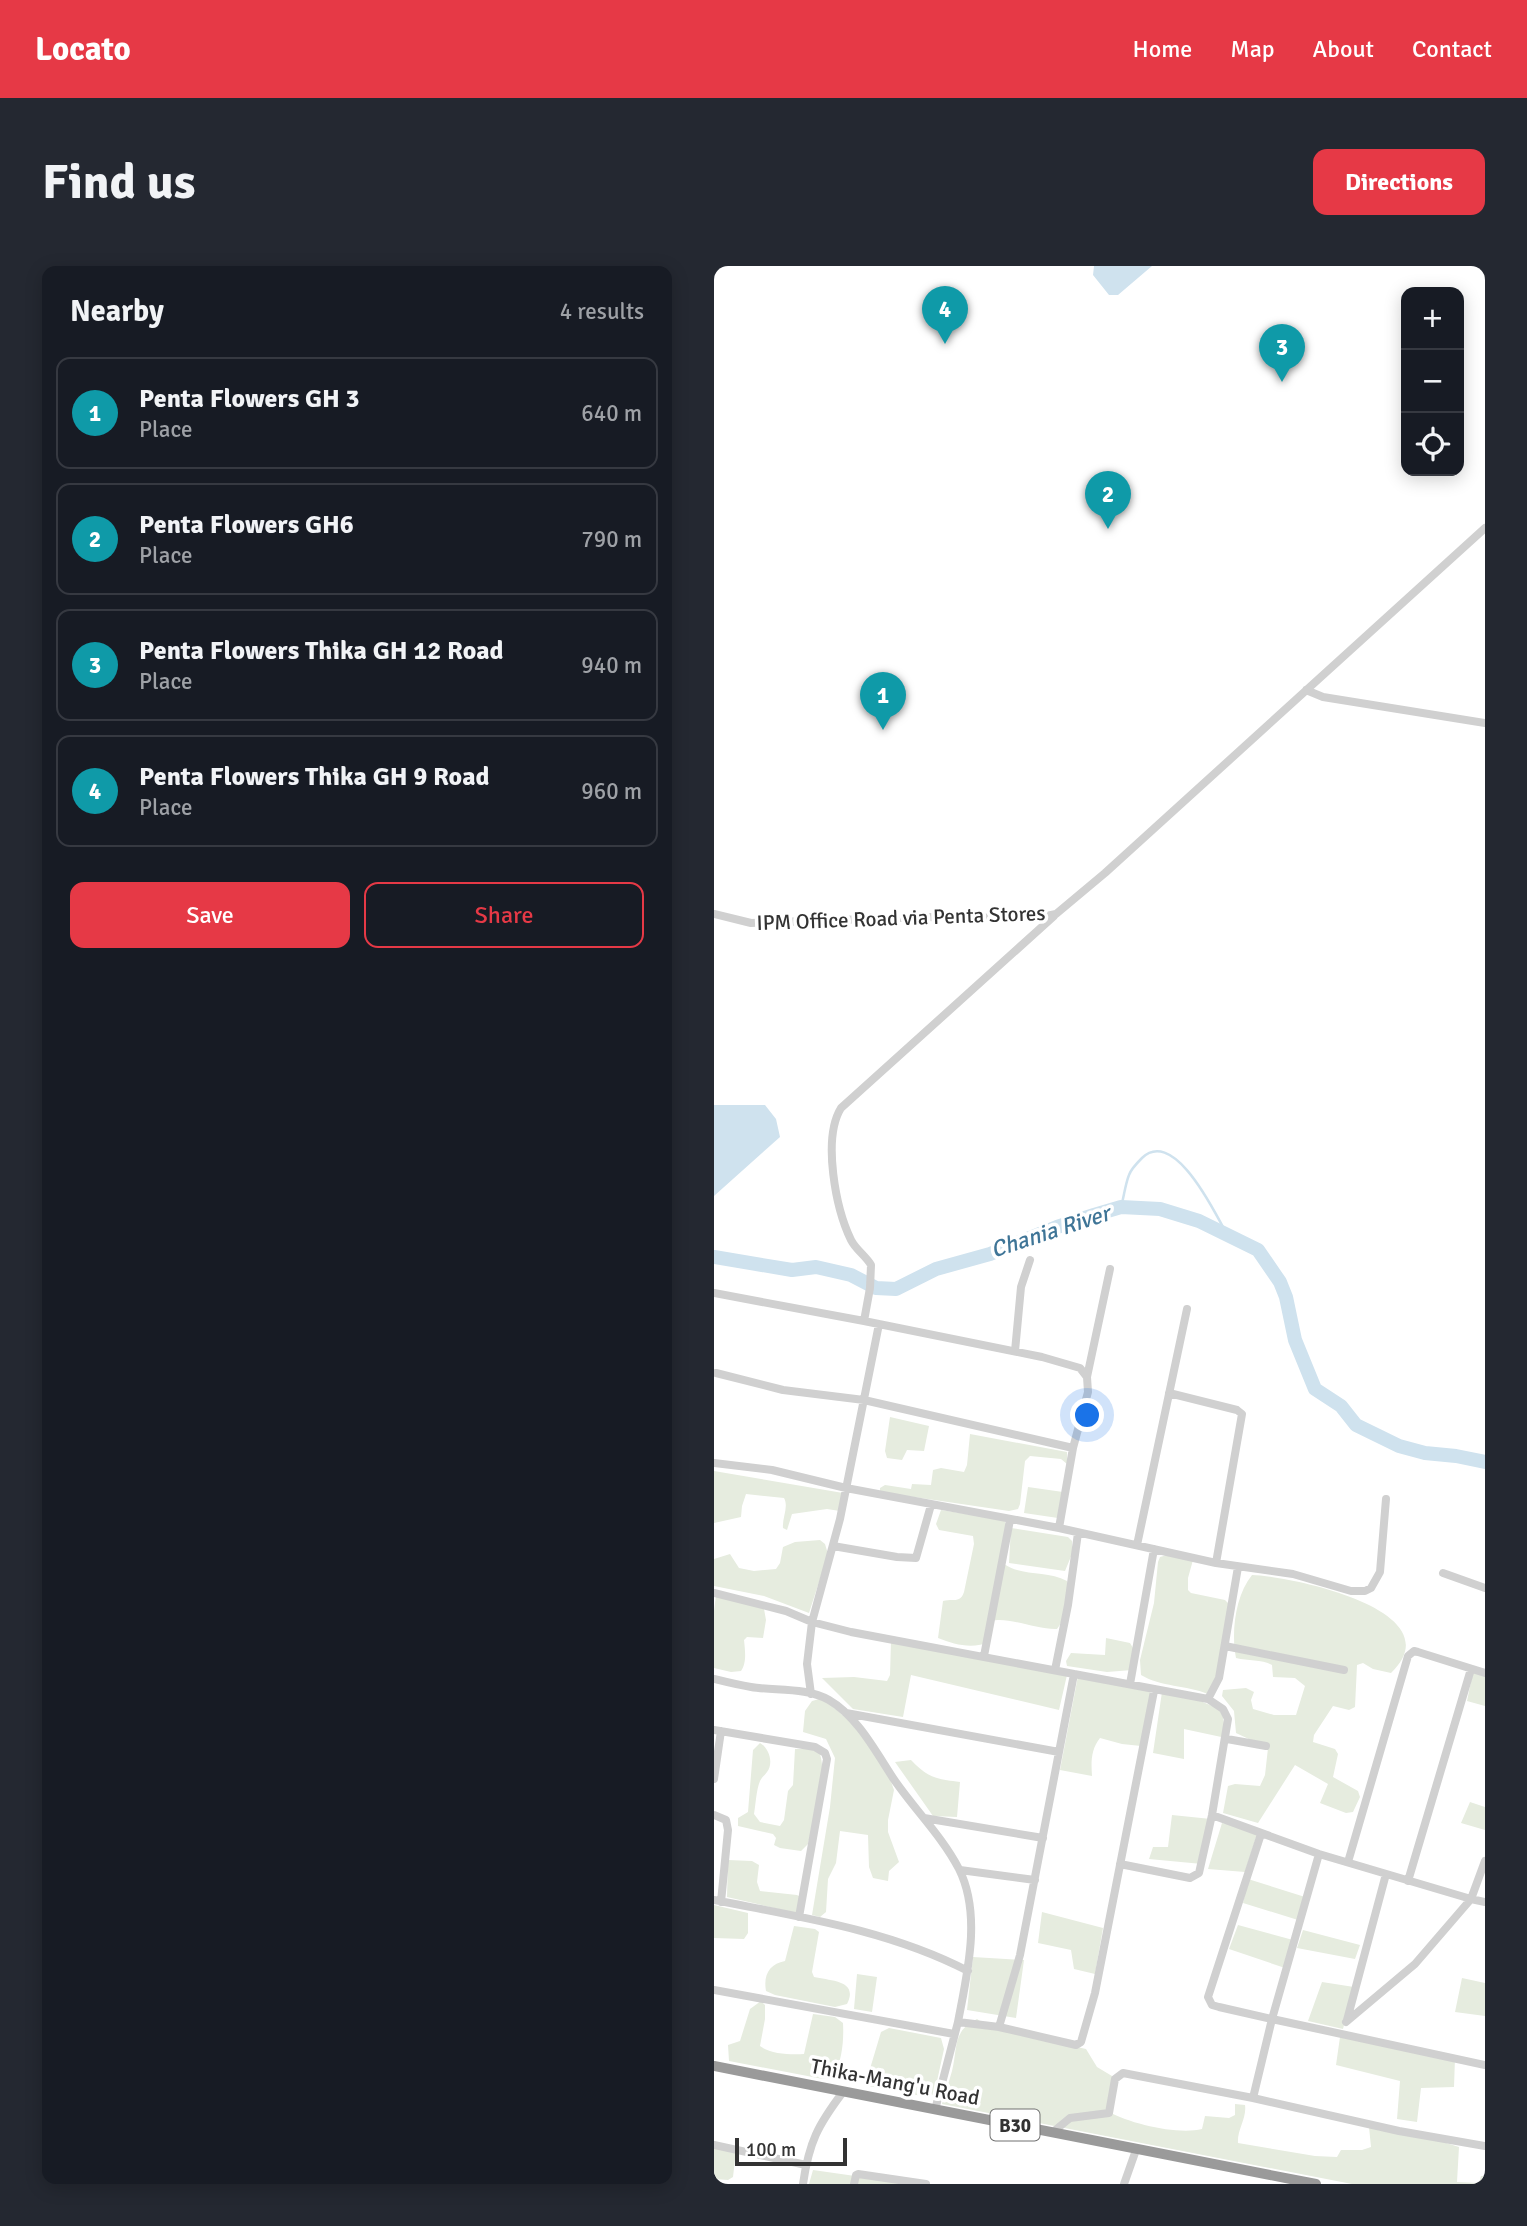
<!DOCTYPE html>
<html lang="en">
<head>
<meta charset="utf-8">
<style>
  :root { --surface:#171b24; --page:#242831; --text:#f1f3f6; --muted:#9ea1a6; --line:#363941; --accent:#e63946 }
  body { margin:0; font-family:Signika,sans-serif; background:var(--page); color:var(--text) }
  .controls { position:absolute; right:21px; top:21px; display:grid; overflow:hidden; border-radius:14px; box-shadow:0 4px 18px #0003 }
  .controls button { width:63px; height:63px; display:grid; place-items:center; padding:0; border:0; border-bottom:2px solid var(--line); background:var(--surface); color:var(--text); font:35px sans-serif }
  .scale { position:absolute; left:21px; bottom:18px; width:112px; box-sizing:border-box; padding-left:7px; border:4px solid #333; border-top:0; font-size:19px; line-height:24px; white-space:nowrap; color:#333; -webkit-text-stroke:5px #fff; paint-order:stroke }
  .you { position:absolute; left:374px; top:1150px; width:24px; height:24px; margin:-18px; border:5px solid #fff; border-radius:50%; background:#1a73e8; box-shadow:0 0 0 10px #1a73e833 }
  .badge { display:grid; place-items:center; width:46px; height:46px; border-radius:50%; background:var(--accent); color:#fff; font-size:23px; font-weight:700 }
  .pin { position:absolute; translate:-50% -58px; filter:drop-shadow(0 2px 4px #0008) }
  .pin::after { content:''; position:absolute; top:37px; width:24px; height:21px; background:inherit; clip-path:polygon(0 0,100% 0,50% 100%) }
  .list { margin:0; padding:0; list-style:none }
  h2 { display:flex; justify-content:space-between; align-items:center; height:91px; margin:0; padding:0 28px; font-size:30px }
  h2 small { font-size:23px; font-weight:400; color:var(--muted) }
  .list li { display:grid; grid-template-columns:46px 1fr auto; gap:21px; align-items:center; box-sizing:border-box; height:112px; margin:0 14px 14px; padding:0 14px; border:2px solid var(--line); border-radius:14px }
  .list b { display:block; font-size:26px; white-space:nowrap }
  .list p { margin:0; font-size:23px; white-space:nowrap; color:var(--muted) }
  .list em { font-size:23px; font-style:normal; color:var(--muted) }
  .actions { display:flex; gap:14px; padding:21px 28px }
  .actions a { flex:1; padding:16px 0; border:2px solid var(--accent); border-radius:14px; text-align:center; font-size:24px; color:var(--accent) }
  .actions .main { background:var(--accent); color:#fff }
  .icon { flex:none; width:38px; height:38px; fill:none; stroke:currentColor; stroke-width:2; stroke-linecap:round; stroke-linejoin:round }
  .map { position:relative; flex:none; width:771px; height:1918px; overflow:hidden; border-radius:14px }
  header { display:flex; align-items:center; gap:42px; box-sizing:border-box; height:98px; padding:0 35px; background:var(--accent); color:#fff }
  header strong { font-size:33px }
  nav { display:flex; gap:38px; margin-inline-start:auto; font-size:24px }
  .intro { display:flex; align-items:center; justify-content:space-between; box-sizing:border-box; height:168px; padding:0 42px }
  h1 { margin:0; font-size:49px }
  .button { padding:18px 32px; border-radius:14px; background:var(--accent); color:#fff; font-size:24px; font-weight:700 }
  main { display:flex; gap:42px; padding:0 42px }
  aside { flex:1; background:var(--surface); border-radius:14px; box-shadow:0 4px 18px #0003 }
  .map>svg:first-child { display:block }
</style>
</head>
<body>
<header>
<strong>Locato</strong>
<nav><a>Home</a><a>Map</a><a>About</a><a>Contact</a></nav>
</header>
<div class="intro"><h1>Find us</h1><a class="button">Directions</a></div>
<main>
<aside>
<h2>Nearby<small>4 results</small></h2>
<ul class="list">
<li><span class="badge" style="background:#0f9aa8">1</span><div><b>Penta Flowers GH 3</b><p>Place</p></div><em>640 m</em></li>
<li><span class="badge" style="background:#0f9aa8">2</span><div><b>Penta Flowers GH6</b><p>Place</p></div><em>790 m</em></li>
<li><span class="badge" style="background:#0f9aa8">3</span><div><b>Penta Flowers Thika GH 12 Road</b><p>Place</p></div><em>940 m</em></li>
<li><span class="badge" style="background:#0f9aa8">4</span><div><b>Penta Flowers Thika GH 9 Road</b><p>Place</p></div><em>960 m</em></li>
</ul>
<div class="actions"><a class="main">Save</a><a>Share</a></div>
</aside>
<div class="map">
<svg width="771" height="1918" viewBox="0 0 771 1918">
  <rect width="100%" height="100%" fill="#fff"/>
  <path fill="#e6ecdf" d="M176,1151L215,1160L210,1185L193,1184L188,1194L173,1192L171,1185Z
    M256,1168L353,1186V1198L347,1193L316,1190L311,1195L306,1238L304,1243L295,1245L166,1226V1222L171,1219L197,1223L198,1218L217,1219L219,1204L227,1202L250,1206L253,1199Z
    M0,1205L129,1227L126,1245L113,1243L78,1248L73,1264L69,1262C68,1252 75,1241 70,1232L32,1228L28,1240L27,1251L0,1257Z
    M314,1221L349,1226L344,1252L310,1247Z
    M227,1244L290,1254L294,1262L290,1298C309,1311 333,1304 353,1315C356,1328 352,1352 343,1363C324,1364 292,1350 278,1355L276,1376C258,1383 241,1379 224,1372L229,1335C239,1332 246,1338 250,1326L260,1278L259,1270L225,1264L222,1258Z
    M297,1262L354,1271L358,1275V1288L351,1305L295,1297Z
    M106,1274L111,1278L114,1288L95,1347L50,1330L0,1320V1293L16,1288L25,1302L40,1305L62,1303L66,1297L69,1281L81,1276Z
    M453,1289L479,1294L474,1312V1324L477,1327L511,1334L516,1339L504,1407L494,1428C472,1419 447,1421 427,1409L426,1394L440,1337L444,1296L446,1291Z
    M538,1309C575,1310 742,1344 677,1407L659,1403L649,1397L643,1399L641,1441L635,1444L619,1440L600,1469L599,1476L621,1483L624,1488L619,1511L644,1525L646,1531L639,1546L632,1547L606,1537L614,1518L581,1499L544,1557L509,1547L514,1520L521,1518L546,1520L551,1509L554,1482L522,1467L520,1445L508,1430L509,1424L532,1422L540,1426L537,1434L539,1443L560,1449H582L591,1420L581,1412L559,1411L558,1399C547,1393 534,1395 522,1392C517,1367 521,1330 538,1309Z
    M2,1329L50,1343L52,1354L49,1372L33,1371L30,1374C31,1384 33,1397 27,1405L17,1406L0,1402V1345Z
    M392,1372L416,1377L419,1382L418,1404L393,1406L353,1400L352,1395L357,1387L391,1389Z
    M177,1375L353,1409L345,1444L197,1409L189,1451L139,1443L108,1412L140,1411L173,1415L176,1409Z
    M759,1406L771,1409V1440L753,1435Z
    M364,1410L437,1424L427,1480L408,1478L386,1472C377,1483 377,1496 378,1510L346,1504Z
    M448,1426L479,1432L508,1444L512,1472L470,1463V1493L439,1487Z
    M109,1432L141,1460L175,1510L180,1524L174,1554V1566L185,1596L175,1605L174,1615L159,1612L155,1601L154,1569L126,1565L122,1597L114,1613L112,1646L106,1651L98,1649L116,1541L121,1492L112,1473L89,1466L91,1445L98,1435Z
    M46,1477C55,1482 60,1497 53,1506C51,1509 48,1511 46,1515C42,1525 42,1537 40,1548L46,1556L66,1560L70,1554L74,1525L79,1519L81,1483H103C117,1500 99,1557 94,1578L87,1585L66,1582L60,1579L62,1572L59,1568L24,1560V1552L34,1546L39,1484Z
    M197,1494C214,1512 222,1513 246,1516L243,1551L219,1550L181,1496Z
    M756,1536L771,1541V1564L747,1557Z
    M458,1549L497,1553L488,1598L435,1593L439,1581H454Z
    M508,1557L544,1565L531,1606L494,1603Z
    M14,1594L38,1595L45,1599L43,1616L46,1625L83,1629L90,1633L86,1648L13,1631Z
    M534,1613L591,1631L584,1654L529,1637Z
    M0,1639L34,1647V1667L30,1673L0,1672Z
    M328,1646L389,1662L381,1708L360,1703L357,1684L324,1677Z
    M524,1659L579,1674L571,1702L515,1683Z
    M80,1660L101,1663L105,1666L98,1706L100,1711C117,1715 145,1714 133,1738L121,1741L61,1729L52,1725C49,1708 56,1698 71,1695Z
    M589,1664L646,1679L641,1693L583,1682Z
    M259,1691L310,1694L302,1752L253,1744Z
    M143,1708L163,1711L158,1746L140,1743Z
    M748,1712L771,1717V1750L741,1746Z
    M608,1716L640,1721L629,1763L594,1755Z
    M47,1735L51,1739V1753L46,1780C56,1788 77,1789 90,1788L99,1748L121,1751L129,1757C130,1775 128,1794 120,1810L109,1813L15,1795L14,1779L26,1775L36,1743Z
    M263,1753L277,1762L372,1783L383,1801L403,1813L395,1846C417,1858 464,1869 488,1863L491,1850L515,1852L521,1849V1838L531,1839C533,1852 523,1864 524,1877L601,1890L623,1891L627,1884H648L657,1881L655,1861L726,1875L745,1881L743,1916L765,1917L767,1910H771V1918H638L228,1838C231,1827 235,1816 238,1805C244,1782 238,1765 263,1753Z
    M175,1762L227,1772L230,1783L220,1829L208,1830L154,1820L155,1806L167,1766Z
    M626,1771L741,1792L740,1821L707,1822L703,1856L683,1853L686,1815L622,1799Z
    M0,1877L22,1885L19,1911L14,1914L0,1913Z
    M99,1904L197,1918H95Z"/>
  <path fill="#cfe2ee" d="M380,0H438L404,29H395L379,9Z
    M0,839H51L62,853L66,871L0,930Z"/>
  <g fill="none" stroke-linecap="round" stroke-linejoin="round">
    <path stroke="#cfe2ee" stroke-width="2.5" d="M407,941C410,931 411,919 415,909C417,903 423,897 428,892C459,862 498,941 509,961"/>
    <path stroke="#cfe2ee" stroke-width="14" d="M0,991L78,1004L102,1001L137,1009L162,1022L182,1023L222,1003L276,988L343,961L380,949L407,941L446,943L485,955L544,984L566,1016L572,1031L581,1074L601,1123L627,1140L642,1159L685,1180L711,1187L742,1190L771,1196"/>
    <path stroke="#d0d0d0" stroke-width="8" d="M592,424L609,431L771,457
      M0,648L37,657L213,651L322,652L342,648L391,607L771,262
      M340,650L127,842C108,873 122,943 137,974C142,984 152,990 157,999L156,1022L150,1055L328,1091L366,1102L373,1111L374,1126L359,1182L345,1262
      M0,1027L150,1055
      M301,1085L307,1021L316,994
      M2,1107L69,1124L150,1134L359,1182
      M373,1111L396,1003
      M455,1127L523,1144L528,1148L502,1297
      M0,1197L58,1204L132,1222L345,1262L502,1297L579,1308L637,1325H651L657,1322L666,1306L672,1233
      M423,1279L473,1043
      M119,1280L183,1291L202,1292L217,1239
      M729,1307L771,1322
      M0,1327L72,1345L98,1356L137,1366L360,1408
      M511,1380L630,1404
      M270,1390L296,1254
      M341,1404L354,1339L364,1267
      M0,1413C12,1416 24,1419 37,1421C61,1425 93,1421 115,1434C143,1450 162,1486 179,1512C200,1543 228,1570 245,1603C268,1649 253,1708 244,1756
      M416,1418L440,1283
      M97,1428L93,1398L98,1356L126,1253L165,1058
      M494,1433L505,1412L524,1301
      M132,1447L345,1486
      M0,1464L101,1481L111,1487L113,1493L85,1651
      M513,1473L552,1480
      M0,1513L7,1465
      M0,1549L12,1554L14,1564L7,1636
      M498,1549L605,1588L757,1633L771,1595
      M210,1552L329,1572
      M547,1568L494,1731L498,1739L505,1741L558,1753L539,1832L685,1865L771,1880
      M605,1588L558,1753L771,1799
      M634,1596L694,1390L700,1385L704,1386L771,1407
      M406,1598L476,1612L485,1607L498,1549L514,1453L509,1443L494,1433L360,1408L306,1689L285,1761L362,1779L367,1776L381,1727L440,1425
      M246,1604L321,1614
      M694,1615L757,1403
      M0,1634C86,1651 175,1664 254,1705
      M0,1724L240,1768
      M633,1754L672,1608
      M632,1756L701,1698L757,1633L771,1636
      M221,1844L244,1756L285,1761
      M339,1866L356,1852L395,1847L401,1813L409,1807L539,1832
      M0,1879L92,1899
      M89,1918C95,1876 104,1859 129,1826
      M140,1918L142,1909L144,1908L212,1918
      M410,1918L422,1884"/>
    <path stroke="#9a9a9a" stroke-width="10" d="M0,1800L602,1918"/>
  </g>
  <g text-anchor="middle" stroke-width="7" stroke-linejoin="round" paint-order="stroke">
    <rect fill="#fff" stroke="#707070" stroke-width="2" x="276.5" y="1843.5" width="49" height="31" rx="5"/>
    <g font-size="19" font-weight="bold" fill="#333">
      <text x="301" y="1866">B30</text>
    </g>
    <g font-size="21" fill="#333" stroke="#fff">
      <text transform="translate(187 652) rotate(-2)" y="7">IPM Office Road via Penta Stores</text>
      <text transform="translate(181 1816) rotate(11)" y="7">Thika-Mang'u Road</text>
    </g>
    <g font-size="23" font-style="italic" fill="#3f7597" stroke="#fff">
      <text transform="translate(336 965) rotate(-18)" y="8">Chania River</text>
    </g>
  </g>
</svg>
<div class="controls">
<button>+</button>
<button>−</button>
<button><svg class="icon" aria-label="locate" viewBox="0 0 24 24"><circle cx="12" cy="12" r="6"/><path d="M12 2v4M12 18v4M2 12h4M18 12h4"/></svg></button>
</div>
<div class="scale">100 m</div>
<div class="you"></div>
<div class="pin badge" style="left:169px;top:464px;background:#0f9aa8">1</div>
<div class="pin badge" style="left:394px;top:263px;background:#0f9aa8">2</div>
<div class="pin badge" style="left:568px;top:116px;background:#0f9aa8">3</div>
<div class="pin badge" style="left:231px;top:78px;background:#0f9aa8">4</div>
</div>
</main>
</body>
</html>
